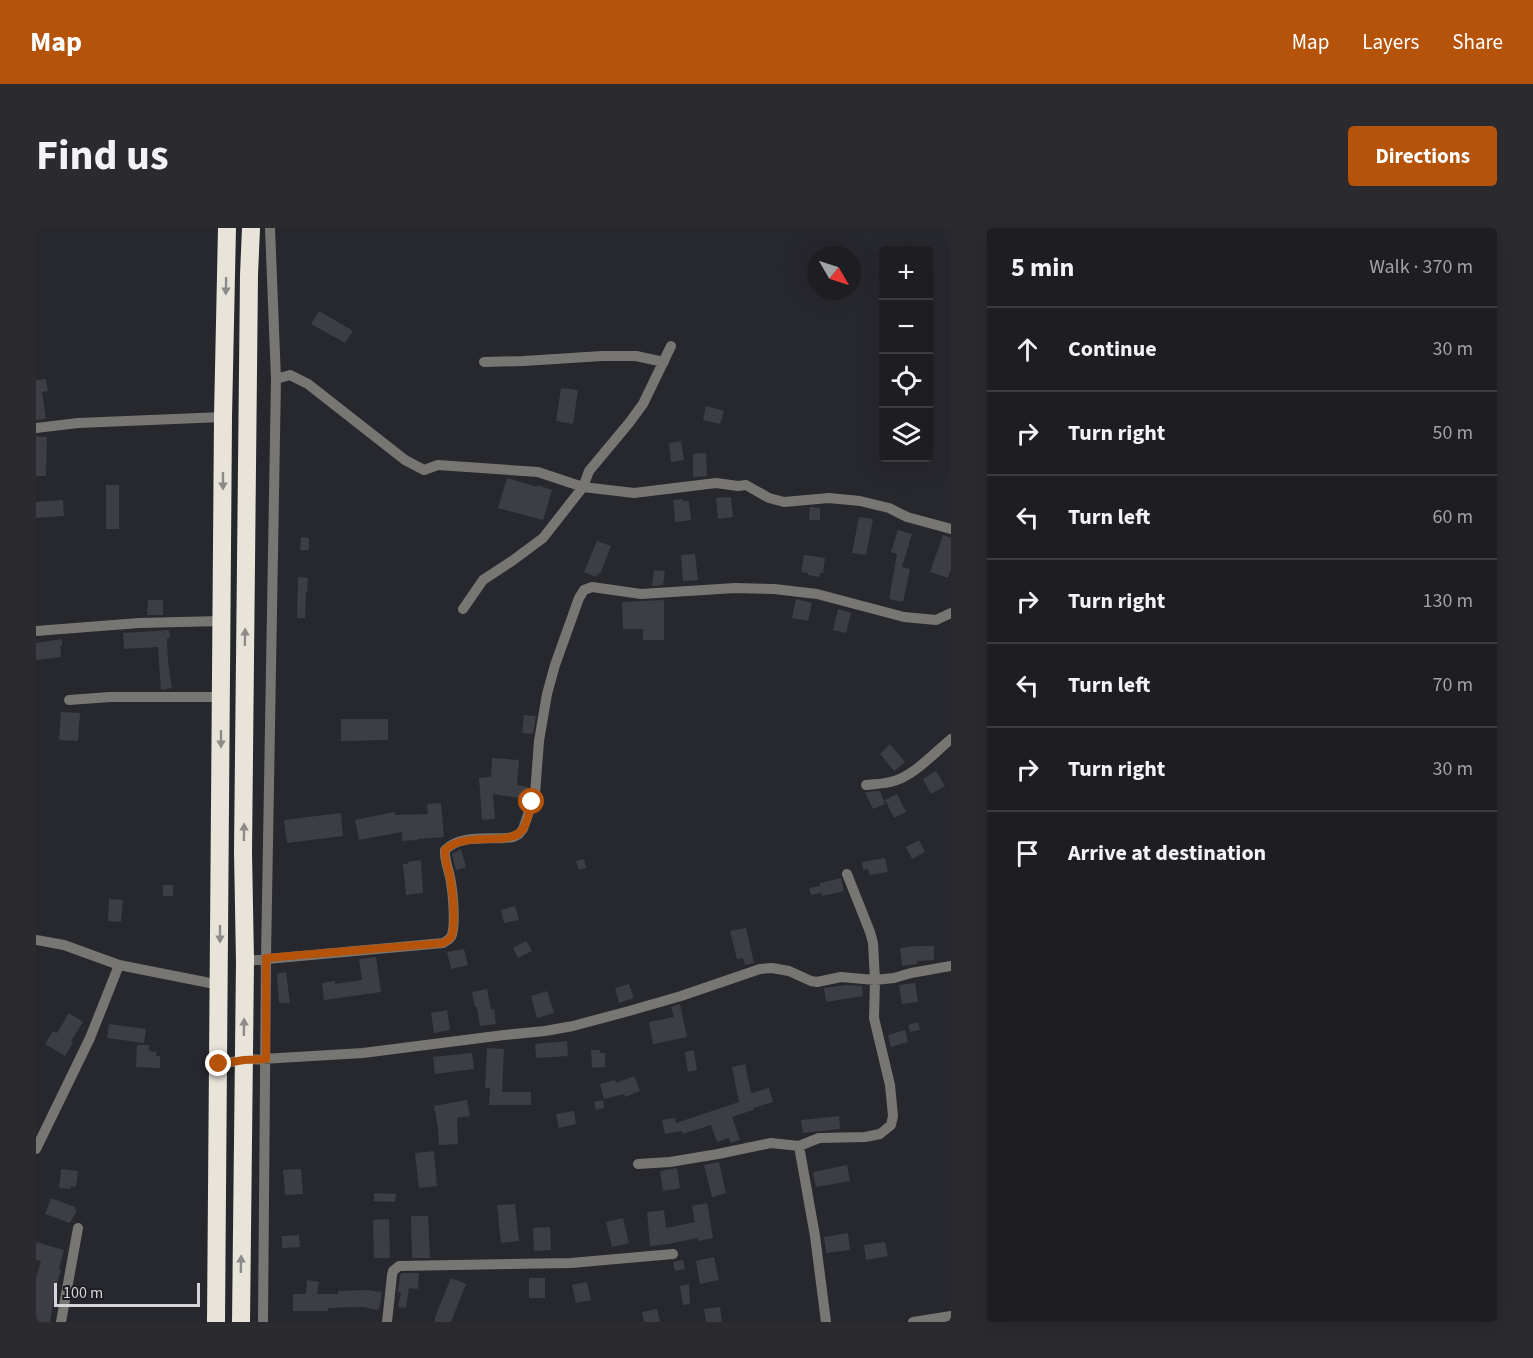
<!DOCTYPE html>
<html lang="en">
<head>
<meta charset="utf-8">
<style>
  :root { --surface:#1d1d22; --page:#2a2a2f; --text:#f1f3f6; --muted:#a0a2a5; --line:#3b3b40; --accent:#b45309 }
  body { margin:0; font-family:"Source Sans 3",sans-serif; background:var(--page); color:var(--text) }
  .controls { position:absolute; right:18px; top:18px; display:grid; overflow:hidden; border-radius:6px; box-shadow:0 6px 24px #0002 }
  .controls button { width:54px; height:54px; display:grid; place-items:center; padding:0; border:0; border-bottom:2px solid var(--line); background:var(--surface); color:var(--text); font:30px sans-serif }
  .compass { position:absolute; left:771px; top:18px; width:54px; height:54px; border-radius:50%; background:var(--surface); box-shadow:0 6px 24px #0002; rotate:129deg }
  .scale { position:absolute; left:18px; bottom:15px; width:146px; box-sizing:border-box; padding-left:6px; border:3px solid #d4d4d9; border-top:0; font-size:16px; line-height:21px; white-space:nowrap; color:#d4d4d9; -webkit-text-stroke:4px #1e1d24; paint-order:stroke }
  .stop { position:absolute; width:18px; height:18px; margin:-14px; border:4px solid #b45309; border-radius:50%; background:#fff }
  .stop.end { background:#b45309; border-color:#fff; box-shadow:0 2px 6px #0008 }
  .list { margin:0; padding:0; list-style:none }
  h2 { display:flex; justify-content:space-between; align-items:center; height:78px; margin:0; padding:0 24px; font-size:26px }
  h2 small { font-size:20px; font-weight:400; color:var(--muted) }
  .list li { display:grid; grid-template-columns:39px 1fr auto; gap:18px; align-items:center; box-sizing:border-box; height:84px; padding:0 24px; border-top:2px solid var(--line) }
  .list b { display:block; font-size:22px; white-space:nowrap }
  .list em { font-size:20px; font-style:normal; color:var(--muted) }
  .icon { flex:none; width:33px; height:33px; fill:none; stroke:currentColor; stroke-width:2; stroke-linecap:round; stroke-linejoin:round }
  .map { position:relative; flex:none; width:915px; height:1094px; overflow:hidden; border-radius:6px }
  header { display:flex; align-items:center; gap:36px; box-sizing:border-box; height:84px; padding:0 30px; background:var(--accent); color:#fff }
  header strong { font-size:28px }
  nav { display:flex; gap:33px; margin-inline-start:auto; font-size:21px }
  .intro { display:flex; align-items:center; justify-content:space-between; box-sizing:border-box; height:144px; padding:0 36px }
  h1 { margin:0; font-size:42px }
  .button { padding:15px 27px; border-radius:6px; background:var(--accent); color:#fff; font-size:21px; font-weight:700 }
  main { display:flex; gap:36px; padding:0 36px }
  aside { flex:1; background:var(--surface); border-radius:6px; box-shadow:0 6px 24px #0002 }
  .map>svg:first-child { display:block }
</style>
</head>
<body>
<header>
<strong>Map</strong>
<nav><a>Map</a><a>Layers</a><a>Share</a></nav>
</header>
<div class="intro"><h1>Find us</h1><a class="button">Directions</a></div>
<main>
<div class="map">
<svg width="915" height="1094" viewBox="0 0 915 1094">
  <rect width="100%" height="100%" fill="#27272e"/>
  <path fill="#3d3d45" d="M283,83L317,103L309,115L275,96Z
    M10,151L12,163L6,164L10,191L0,192V152Z
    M525,160L542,162L537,196L520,193Z
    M670,178L688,183L684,196L667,192Z
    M0,208L11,209L10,248H0Z
    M645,213L648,232L635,234L633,215Z
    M670,225L671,248L657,249V226Z
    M471,250L501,259V257L516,262L507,292L462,280Z
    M70,257H83V301H70Z
    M695,269L697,289L682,291L680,270Z
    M647,271V273H653L655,292L639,294L637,272Z
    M27,272L28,288L0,290V274Z
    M774,279L784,280V292H773Z
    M823,289L837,291L830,327L816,325Z
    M862,302L876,306L866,339L874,341L867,374L853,371L861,326L855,324Z
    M907,307L915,310V341L912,350L894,344Z
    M265,309L273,310V322H264Z
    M561,313L575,318L564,346L562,345L560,349L548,344Z
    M659,326L662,352L647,353L645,327Z
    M768,327L789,330L787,345H784V349L772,347V345L765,344Z
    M618,342L629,343L627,357L616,358Z
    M262,349L272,350L271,364H270L269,390H261Z
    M760,371L776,375L772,393L756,390Z
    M112,372H127V387H111Z
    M628,372V412H607V401H587L586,374Z
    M802,381L815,385L810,405L797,402Z
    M133,402L134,410L131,411L132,434L136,460L125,462L122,419L88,421L87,405Z
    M26,411V418H24L25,429L0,432V415Z
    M25,484L44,485L42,513L23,512Z
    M488,487L500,488L497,506L486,505Z
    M305,491H352V512L305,513Z
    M854,516L869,534L858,543L844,526Z
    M456,530L483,532L481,557L492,559V564L489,571L457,566L459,591L446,592L443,550L455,549Z
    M900,543L909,558L895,566L887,551Z
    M844,563L849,576L837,581L829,564Z
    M861,566L870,584L858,590L849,572Z
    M405,575L408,609L382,611V612L366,613V604L323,612L319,592L359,584V587L392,586L391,576Z
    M305,585L307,608L251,615L248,592Z
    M883,612L889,624L876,631L870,619Z
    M425,621L430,639L420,642L416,626Z
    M849,630L852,644L834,647L832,641L827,642L826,634Z
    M548,631L550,640L543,642L540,633Z
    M385,632L387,665L370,667L367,636H372V634Z
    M805,650L808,663L786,668V665L775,667L773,660L784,658V655Z
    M127,657H137V668H127Z
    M73,671L87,672L85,694L72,693Z
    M479,678L483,692L468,695L465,682Z
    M710,700L718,735L709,737L707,730L701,731L694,703Z
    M490,713L496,723L482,730L477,720Z
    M879,718H898V732L881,733V736L866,738L864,720Z
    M428,721L432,737L415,741L411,724Z
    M340,729L345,764L288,772L286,755L299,753V756L326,752L323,731Z
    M250,744L254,775H243L241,746Z
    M879,755L882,774L866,776L863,757Z
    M593,756L598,770L583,775L579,760Z
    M810,757L826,758L827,768L790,774L788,760Z
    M451,761L455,782L458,781L460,796L444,798L441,779H439L436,764Z
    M511,763L518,785L501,790L495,768Z
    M644,776L651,809L617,816L613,794L638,789L635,779Z
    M411,782L414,802L398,805L395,785Z
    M33,785L47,794L35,813L37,815L29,828L9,816L17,803L21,805Z
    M882,794L884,802L874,804L872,797Z
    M73,796L110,801L108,815L71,810Z
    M869,802L872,814L855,819L852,807Z
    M531,813L532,828L500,830L499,816Z
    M101,817H113V823L121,824L120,828H124V840L100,839Z
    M451,820L468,821L466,864H495V877H453L454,860H449Z
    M555,822H564V825H569V839L556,840Z
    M658,822L661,842L652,844L649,824Z
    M436,825L438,841L399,846L397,829Z
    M709,836L715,865L733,860L737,874L717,880V882L696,889L704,912L695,915L693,910L681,914L675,897L647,906L646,903L629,906L626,892L639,890L640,895L703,874L696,839Z
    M598,848L604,863L589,869L588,866L568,871L564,856L579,852L580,855Z
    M431,872L434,888L421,890L422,916L403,917L402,900L398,878Z
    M567,872L568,880L560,882L558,874Z
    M538,883L540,896L523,900L520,886Z
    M803,888L804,901L767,905L765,892Z
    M398,923L401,958L383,960L379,925Z
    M683,934L690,965L676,969L668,937Z
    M811,937L814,953L780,959L777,944Z
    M641,940L644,960L627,963L624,943Z
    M25,941L42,943L40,959L35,958V961L23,960Z
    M265,941L267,966L249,967L247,942Z
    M338,965L360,966L359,974L338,973Z
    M15,970L39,979V982H41L34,995L9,986Z
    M671,975L677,1010L662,1013V1010L632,1016L614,1018L611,984L628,982L630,1000L659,994L656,978Z
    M479,976L483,1013L465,1015L461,977Z
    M375,988H392L394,1030H376Z
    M587,990L593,1015L576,1019L570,994Z
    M353,991L354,1030H338L337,992Z
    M514,999L515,1022L498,1023L497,1000Z
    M812,1005L814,1022L790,1025L788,1009Z
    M263,1007L264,1019L246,1020V1008Z
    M0,1014L28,1022L23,1041L25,1042L19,1063L14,1094H0V1050L5,1033L0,1032Z
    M849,1014L852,1028L830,1032L828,1017Z
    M678,1029L683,1052L664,1056L660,1033Z
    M647,1032L649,1041L639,1043L637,1034Z
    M366,1045H383L382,1061L373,1060L370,1080L362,1079L365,1065L362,1064L364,1047Z
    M415,1050L430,1056L415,1094H399V1089Z
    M493,1050H509V1070H493Z
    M271,1052L283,1054L281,1066H302V1063L330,1062L346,1064L343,1082L326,1079L292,1080V1083H257V1066H270Z
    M551,1054L555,1072L540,1075L536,1057Z
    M653,1056L654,1076L647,1077L644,1058Z
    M684,1079L686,1094H670L668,1081Z
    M621,1081L624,1094H608L606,1084Z"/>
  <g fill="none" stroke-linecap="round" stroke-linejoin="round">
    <path stroke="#777672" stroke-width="10" d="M448,134L488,133L566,128H600L628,134
      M240,151L254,147L272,156L369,232L388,242L402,237L502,244L547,259L598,265L680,255L702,258L710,257L733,270L748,274L793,270L824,273L853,280L871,289L915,301
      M0,200L42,195L187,189
      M427,381L447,352L476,333L507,310L547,259L553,243L593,195L607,176L635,118
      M0,403L103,395L186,393
      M33,472L74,469H185
      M830,557C838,556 846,556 854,554C876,550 898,525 915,511
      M0,712L28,717L83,737L184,757
      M209,733L407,715C410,713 413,712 415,709C420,700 417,666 415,655C414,644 408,633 409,622C426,605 456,613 477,609L483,606L487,601L499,566L503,513L511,466L519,437L543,370L548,362L556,359L605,366L699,360L738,361L781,366L868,389L900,392L915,385
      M183,836L208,832L327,825L468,807L509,803L537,798L593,783L645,768L724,741L736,740L753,743L775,753L781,754L805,749L839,752L858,750L875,745L915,738
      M763,918L779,1008L790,1094
      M0,921L54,810L83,737
      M602,936L634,934L682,926L735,915L763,918L783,910L829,909L844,906L855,897L857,888L854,857L838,790L839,752L837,715L834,704L811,646
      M25,1094L42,1000
      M227,1094L230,730L240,151L234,0
      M351,1094L356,1047L357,1043L363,1038L535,1035L637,1026
      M877,1094L915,1088"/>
    <path stroke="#e8e4da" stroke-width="18" d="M180,1094L187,189L191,0
      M205,1094L209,733L207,624L213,47L215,0"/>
  </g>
  <defs><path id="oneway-solid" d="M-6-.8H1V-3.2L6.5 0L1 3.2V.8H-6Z" transform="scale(1.5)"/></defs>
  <g fill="#8d8a88">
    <use href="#oneway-solid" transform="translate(190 58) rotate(91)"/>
    <use href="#oneway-solid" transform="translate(187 253) rotate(90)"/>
    <use href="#oneway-solid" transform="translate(209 409) rotate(-89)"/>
    <use href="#oneway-solid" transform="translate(185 511) rotate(90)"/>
    <use href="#oneway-solid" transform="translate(208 604) rotate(-89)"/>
    <use href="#oneway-solid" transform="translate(184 706) rotate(90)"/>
    <use href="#oneway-solid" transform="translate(208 799) rotate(-89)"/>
    <use href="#oneway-solid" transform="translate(205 1036) rotate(-89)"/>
  </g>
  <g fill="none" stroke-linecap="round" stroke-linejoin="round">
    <path stroke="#b45309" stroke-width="8" d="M183,836L208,832L230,831V730L407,715C410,713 413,712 415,709C420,700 417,666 415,655C414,644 408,633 409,622C430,602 475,620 487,601C492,593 494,582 496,574"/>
  </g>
</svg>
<div class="controls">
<button>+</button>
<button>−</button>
<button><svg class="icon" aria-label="locate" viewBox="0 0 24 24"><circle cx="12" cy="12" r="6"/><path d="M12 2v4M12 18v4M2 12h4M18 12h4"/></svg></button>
<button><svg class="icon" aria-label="layers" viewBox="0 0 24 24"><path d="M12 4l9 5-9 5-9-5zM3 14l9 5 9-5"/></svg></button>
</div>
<svg class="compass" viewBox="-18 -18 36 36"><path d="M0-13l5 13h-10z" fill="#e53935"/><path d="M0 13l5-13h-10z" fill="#a0a2a5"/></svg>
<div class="scale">100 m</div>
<div class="stop" style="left:496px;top:574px"></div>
<div class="stop end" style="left:183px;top:836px"></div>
</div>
<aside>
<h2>5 min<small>Walk · 370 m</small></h2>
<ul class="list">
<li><svg class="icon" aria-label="ahead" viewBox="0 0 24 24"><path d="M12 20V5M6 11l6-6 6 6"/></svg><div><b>Continue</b></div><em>30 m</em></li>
<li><svg class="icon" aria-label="right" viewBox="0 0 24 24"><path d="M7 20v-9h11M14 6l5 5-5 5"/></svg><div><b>Turn right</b></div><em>50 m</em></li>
<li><svg class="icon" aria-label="left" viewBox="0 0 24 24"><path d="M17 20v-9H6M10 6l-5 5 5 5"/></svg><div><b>Turn left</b></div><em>60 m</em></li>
<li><svg class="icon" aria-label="right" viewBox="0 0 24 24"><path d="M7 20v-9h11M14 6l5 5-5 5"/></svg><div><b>Turn right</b></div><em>130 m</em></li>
<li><svg class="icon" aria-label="left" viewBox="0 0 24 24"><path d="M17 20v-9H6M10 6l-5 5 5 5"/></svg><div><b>Turn left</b></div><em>70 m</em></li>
<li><svg class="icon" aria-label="right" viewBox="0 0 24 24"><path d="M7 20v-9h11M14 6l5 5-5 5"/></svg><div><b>Turn right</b></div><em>30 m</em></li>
<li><svg class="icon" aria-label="arrive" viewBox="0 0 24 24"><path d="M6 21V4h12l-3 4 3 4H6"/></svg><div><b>Arrive at destination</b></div></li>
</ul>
</aside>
</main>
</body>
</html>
